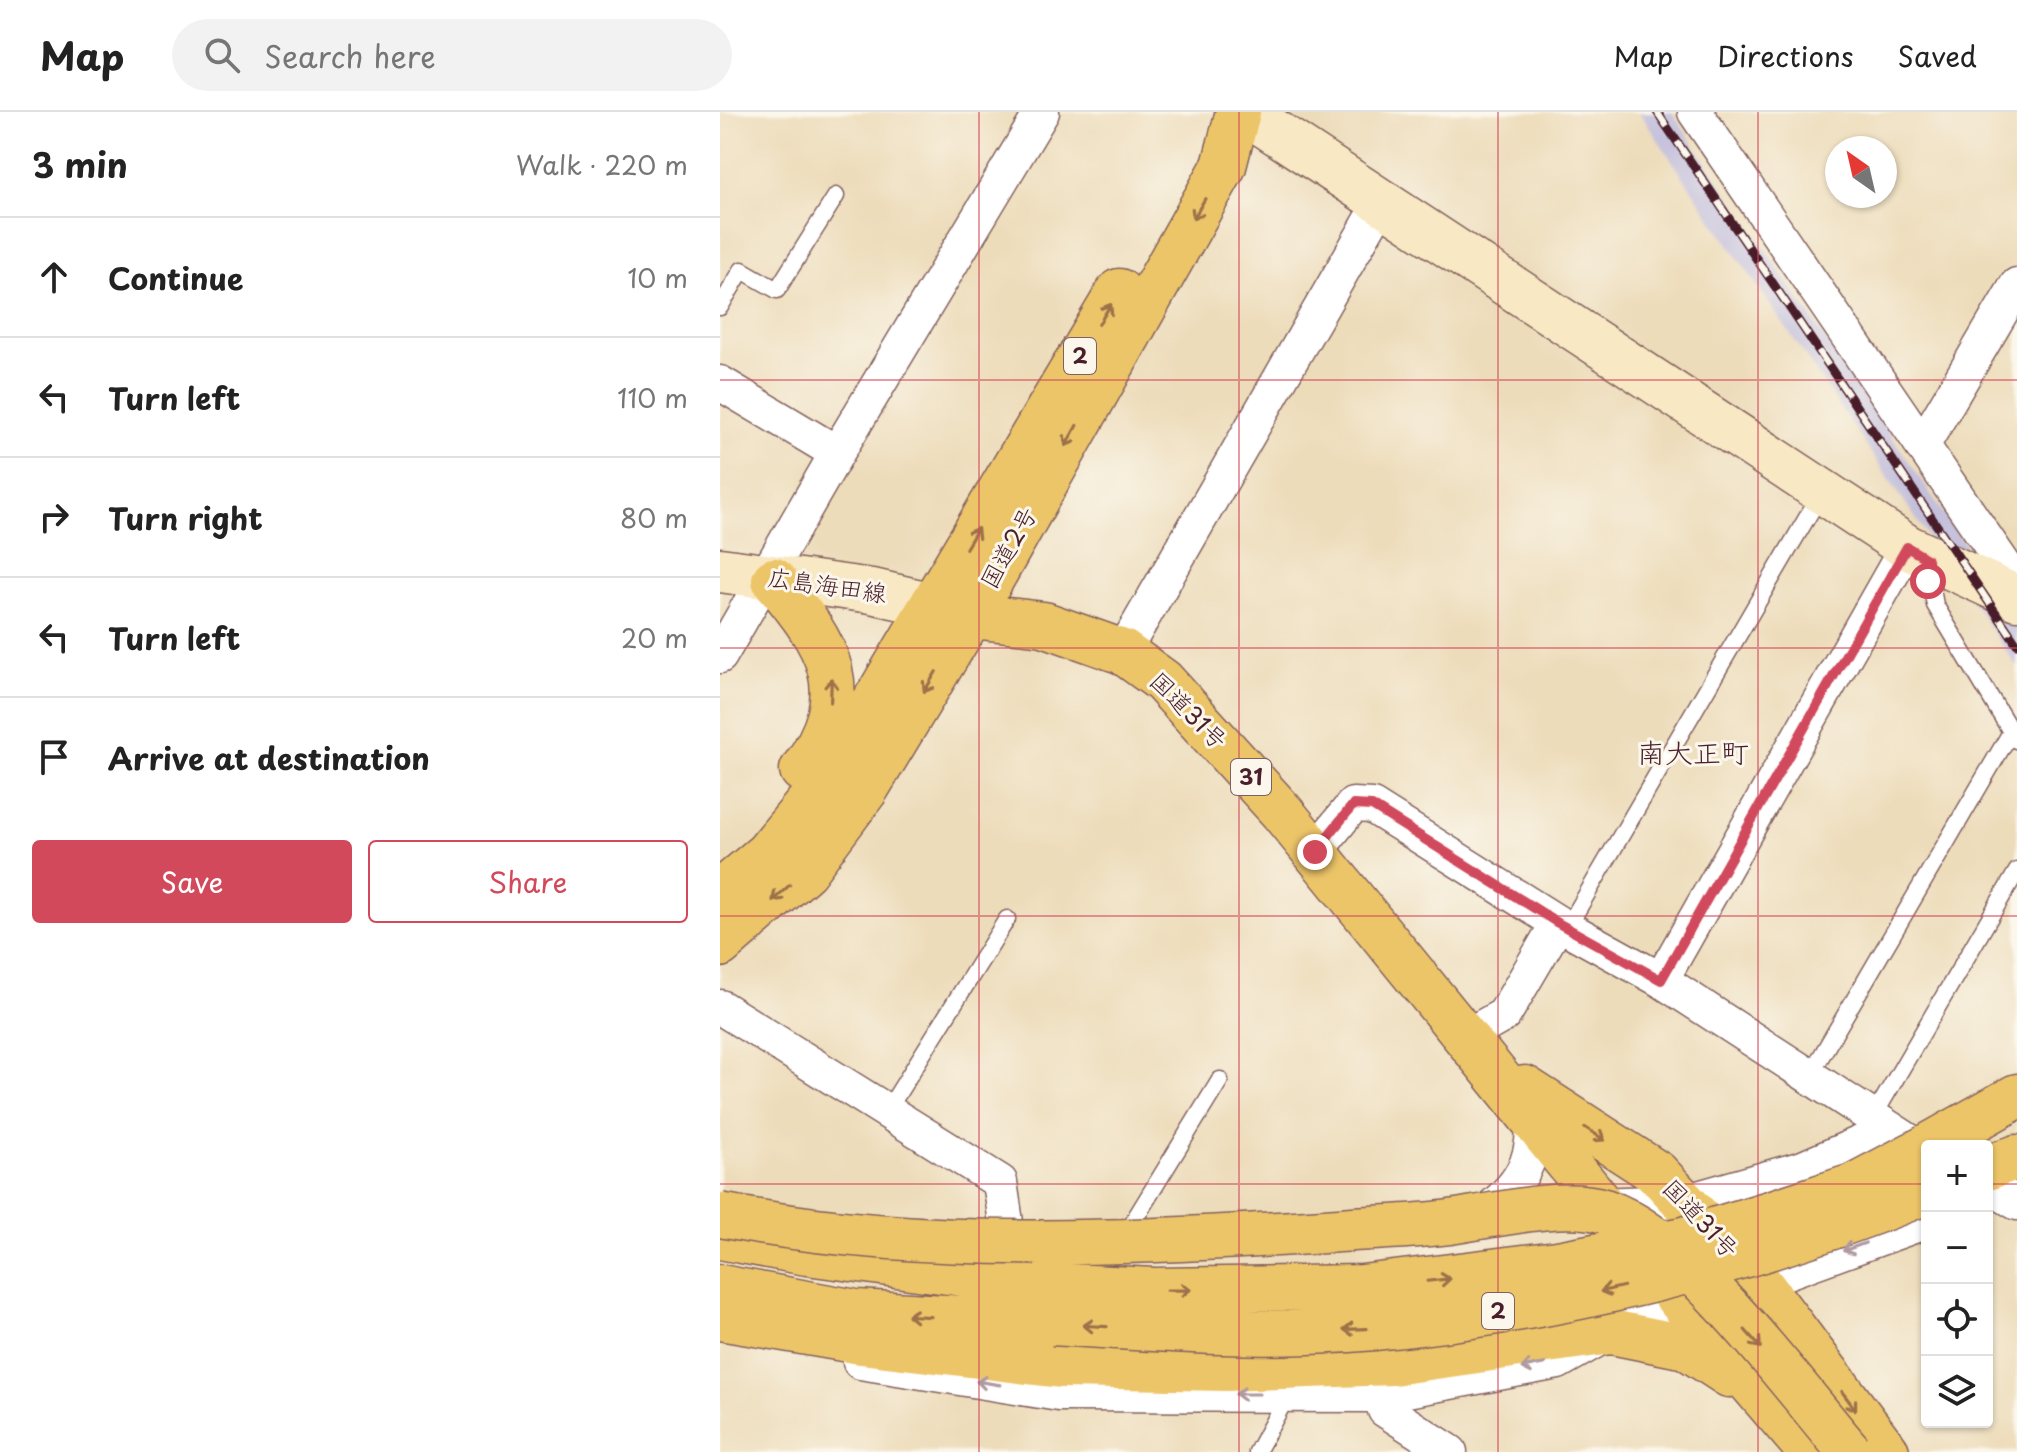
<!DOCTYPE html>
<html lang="en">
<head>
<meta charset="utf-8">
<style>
  :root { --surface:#fff; --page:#f2f2f2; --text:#222; --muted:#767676; --line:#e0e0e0; --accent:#d1495b }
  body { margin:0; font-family:"Playpen Sans","Klee One",sans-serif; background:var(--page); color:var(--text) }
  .controls { position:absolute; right:24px; bottom:24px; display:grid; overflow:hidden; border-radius:8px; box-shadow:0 2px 6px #0004 }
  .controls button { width:72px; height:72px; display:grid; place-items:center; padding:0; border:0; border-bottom:2px solid var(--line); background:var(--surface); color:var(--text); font:40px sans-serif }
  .compass { position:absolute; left:1105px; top:24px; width:72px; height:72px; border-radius:50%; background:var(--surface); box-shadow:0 2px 6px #0004; rotate:326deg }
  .stop { position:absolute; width:24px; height:24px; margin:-18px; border:6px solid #d1495b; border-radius:50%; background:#fff }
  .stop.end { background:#d1495b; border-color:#fff; box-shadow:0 2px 8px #0008 }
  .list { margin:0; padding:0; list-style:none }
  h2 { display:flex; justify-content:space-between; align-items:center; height:104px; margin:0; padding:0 32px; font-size:34px }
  h2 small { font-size:26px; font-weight:400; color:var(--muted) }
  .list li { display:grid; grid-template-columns:52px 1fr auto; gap:24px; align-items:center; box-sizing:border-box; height:120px; padding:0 32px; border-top:2px solid var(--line) }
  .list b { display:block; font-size:30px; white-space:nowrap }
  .list em { font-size:26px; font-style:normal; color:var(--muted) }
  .actions { display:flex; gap:16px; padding:24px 32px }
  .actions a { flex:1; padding:18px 0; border:2px solid var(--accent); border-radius:8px; text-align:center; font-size:28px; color:var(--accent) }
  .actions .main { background:var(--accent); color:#fff }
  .icon { flex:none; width:44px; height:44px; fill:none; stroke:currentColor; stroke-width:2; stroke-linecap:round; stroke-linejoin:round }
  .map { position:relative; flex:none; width:1297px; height:1340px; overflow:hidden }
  header { display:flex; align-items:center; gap:48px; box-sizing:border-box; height:112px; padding:0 40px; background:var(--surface); border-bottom:2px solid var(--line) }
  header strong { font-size:38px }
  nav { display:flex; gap:44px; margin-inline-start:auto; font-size:28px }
  .search { width:560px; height:72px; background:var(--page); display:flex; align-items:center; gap:20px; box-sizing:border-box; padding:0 28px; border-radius:44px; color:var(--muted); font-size:30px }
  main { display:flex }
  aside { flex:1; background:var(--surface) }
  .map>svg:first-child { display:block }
</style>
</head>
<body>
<header>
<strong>Map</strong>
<div class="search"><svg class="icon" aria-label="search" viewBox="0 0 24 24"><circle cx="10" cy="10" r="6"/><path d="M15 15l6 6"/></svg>Search here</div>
<nav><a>Map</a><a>Directions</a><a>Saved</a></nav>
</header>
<main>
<aside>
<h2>3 min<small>Walk · 220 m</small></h2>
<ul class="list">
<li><svg class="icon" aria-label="ahead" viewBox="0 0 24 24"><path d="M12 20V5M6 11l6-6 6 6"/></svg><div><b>Continue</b></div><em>10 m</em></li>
<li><svg class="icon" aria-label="left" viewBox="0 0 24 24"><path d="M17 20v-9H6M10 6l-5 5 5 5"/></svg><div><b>Turn left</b></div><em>110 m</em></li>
<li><svg class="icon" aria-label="right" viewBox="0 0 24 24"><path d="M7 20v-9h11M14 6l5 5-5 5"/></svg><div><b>Turn right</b></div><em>80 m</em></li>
<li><svg class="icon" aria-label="left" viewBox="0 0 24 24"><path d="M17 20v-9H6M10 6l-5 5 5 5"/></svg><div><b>Turn left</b></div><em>20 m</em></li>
<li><svg class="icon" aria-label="arrive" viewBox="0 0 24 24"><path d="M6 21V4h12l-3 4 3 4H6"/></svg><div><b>Arrive at destination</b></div></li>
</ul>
<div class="actions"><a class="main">Save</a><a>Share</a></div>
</aside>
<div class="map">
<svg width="1297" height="1340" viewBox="0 0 1297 1340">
  <rect width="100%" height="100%" fill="#fbf7ec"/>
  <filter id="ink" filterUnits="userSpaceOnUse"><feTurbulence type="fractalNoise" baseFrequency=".0125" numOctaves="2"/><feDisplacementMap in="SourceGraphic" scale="16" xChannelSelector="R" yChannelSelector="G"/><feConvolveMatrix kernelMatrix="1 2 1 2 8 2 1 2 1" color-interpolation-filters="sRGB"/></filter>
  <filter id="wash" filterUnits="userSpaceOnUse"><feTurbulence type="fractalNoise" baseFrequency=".006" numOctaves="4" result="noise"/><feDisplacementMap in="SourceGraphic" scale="32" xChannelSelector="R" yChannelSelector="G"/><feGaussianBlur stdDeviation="1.8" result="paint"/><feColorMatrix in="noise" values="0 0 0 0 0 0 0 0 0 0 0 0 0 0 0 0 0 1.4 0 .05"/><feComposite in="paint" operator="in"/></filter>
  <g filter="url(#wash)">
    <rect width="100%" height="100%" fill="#eddcba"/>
    <path fill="#c4c0db" d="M919,0H952L977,37L1297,509V555Z"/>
  </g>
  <g filter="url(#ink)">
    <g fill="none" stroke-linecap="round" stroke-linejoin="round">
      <defs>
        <path id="lane" d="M0,195L22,158L57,178L116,84
          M1207,450L1215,493L1296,628
          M847,816L1102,380
          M1089,965L1291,620
          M167,999L287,807
          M1152,1007L1297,759
          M408,1118L500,968
          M537,1340L568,1282"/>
        <path id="street" d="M975,0L1297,472
          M0,271L117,341
          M1202,334L1297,173
          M403,540L663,88
          M0,544L117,341L322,0
          M595,740L633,693L652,694L838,811L941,868L1186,1027
          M941,868L1187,435
          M0,895L280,1070L287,1117
          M747,924L784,903L838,811
          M1267,1073L1297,1091
          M874,1093L964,1090L1083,1056L1170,1018
          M764,1102C798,1075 817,1050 812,1004
          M140,1250L339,1282L660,1283L838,1250L891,1220L961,1190L1039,1170L1207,1109
          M660,1283L665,1298L730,1340"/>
        <path id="secondary" d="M525,0L1187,435L1297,486
          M0,458L152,479L213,493"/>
        <path id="highway" d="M54,468C109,534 139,579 82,658
          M213,493L251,504L324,512L403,540L443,569L562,700L961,1190L1090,1340
          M0,781L47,741L110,664L399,179
          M0,833L85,759L145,679L251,504L504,54L518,0
          M805,976L937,1061L1039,1170L1167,1340
          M1208,1034L1297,984
          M1267,1056L1297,1045
          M0,1125L87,1141L325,1173
          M0,1175L136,1200L333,1211
          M0,1206L141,1230L341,1254L507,1257L673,1251L891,1220L966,1235L1009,1263"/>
      </defs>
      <use href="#lane" stroke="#83615d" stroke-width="19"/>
      <use href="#street" stroke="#83615d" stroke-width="37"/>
      <use href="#secondary" stroke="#83615d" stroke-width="47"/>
      <use href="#highway" stroke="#83615d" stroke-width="47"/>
      <use href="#lane" stroke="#fff" stroke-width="16"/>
      <use href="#street" stroke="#fff" stroke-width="34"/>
      <use href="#secondary" stroke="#f8e8c3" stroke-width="44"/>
      <use href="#highway" stroke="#edc569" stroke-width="44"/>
      <defs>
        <path id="rail" d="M937,0L1297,532"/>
      </defs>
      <use href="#rail" stroke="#4a1f2b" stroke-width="9"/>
      <use href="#rail" stroke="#fbf7ec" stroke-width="6" stroke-dasharray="18" stroke-linecap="butt"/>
      <defs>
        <path id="highway-bridge" d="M0,1103C197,1142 419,1132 619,1118C656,1115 693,1115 730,1110C770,1104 846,1086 884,1099C966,1125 1072,1273 1130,1340
          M325,1173L435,1178L642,1175L837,1151L964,1127L1053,1100L1133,1074L1207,1035
          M333,1211C440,1218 547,1226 654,1216C843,1198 1031,1150 1207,1080"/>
      </defs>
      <use href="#highway-bridge" stroke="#83615d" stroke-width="47" stroke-linecap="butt"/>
      <use href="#highway-bridge" stroke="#edc569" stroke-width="44"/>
    </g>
    <defs><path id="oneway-shaft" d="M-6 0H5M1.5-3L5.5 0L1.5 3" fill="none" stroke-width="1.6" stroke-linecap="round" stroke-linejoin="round" transform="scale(2)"/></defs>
    <g stroke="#9c724a">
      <use href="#oneway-shaft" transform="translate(479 97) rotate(120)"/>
      <use href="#oneway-shaft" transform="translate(385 202) rotate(-59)"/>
      <use href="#oneway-shaft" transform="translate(351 324) rotate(119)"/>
      <use href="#oneway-shaft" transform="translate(252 426) rotate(-59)"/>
      <use href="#oneway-shaft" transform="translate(210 570) rotate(121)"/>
      <use href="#oneway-shaft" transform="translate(111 578) rotate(-88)"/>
      <use href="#oneway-shaft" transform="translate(61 781) rotate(137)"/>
      <use href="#oneway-shaft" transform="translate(875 1022) rotate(33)"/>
      <use href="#oneway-shaft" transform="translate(719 1168) rotate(-6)"/>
      <use href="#oneway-shaft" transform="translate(892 1177) rotate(167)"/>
      <use href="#oneway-shaft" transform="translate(459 1178) rotate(-1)"/>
      <use href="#oneway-shaft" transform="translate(199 1204) rotate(-177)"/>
      <use href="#oneway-shaft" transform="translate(375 1214) rotate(-177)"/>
      <use href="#oneway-shaft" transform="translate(635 1217) rotate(178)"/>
      <use href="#oneway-shaft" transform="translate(1033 1227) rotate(49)"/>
      <use href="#oneway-shaft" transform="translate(1129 1289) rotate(53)"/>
    </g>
    <g stroke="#ae9aa0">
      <use href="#oneway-shaft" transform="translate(1134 1135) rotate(160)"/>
      <use href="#oneway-shaft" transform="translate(813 1254) rotate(169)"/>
      <use href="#oneway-shaft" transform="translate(268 1271) rotate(-171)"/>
      <use href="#oneway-shaft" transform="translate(527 1282) rotate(-180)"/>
    </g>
  </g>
  <g fill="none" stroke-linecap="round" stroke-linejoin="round" filter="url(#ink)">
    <path stroke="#d1495b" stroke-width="10" d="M595,740L633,693L652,694L838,811L941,868L1187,435L1207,447L1208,469"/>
  </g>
  <path fill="none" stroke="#d1495b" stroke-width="2" stroke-opacity="0.55" d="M259,0V1340M519,0V1340M778,0V1340M1038,0V1340M0,268H1297M0,536H1297M0,804H1297M0,1072H1207M1267,1072H1297"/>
  <g text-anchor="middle" stroke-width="6" stroke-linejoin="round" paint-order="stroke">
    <g fill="#fbf7ec" stroke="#7f6065" stroke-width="2">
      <rect x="344" y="226" width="32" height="36" rx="6"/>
      <rect x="511" y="647" width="40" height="36" rx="6"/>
      <rect x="762" y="1181" width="32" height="36" rx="6"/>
    </g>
    <g font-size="22" font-weight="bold" fill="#4a1f2b">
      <text x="360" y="252">2</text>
      <text x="531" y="673">31</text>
      <text x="778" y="1207">2</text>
    </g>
    <g font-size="24" fill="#4a1f2b" stroke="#fbf7ec">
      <text transform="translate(289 436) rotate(-61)" y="8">国道2号</text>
      <text transform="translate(107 474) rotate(8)" y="8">広島海田線</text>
      <text transform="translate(468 599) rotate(45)" y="8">国道31号</text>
      <text transform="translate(980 1107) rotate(47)" y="8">国道31号</text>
    </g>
    <g font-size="28" fill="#4a1f2b" stroke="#fbf7ec">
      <text x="973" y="651">南大正町</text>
    </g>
  </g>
</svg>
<div class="controls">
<button>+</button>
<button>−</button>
<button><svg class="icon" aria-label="locate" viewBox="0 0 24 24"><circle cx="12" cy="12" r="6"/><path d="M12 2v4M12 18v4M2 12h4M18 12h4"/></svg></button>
<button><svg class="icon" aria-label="layers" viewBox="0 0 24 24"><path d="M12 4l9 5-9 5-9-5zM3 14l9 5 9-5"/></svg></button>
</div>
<svg class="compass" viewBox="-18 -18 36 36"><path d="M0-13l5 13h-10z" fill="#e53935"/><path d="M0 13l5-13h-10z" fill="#767676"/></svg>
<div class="stop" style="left:1208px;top:469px"></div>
<div class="stop end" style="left:595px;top:740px"></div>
</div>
</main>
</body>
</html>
